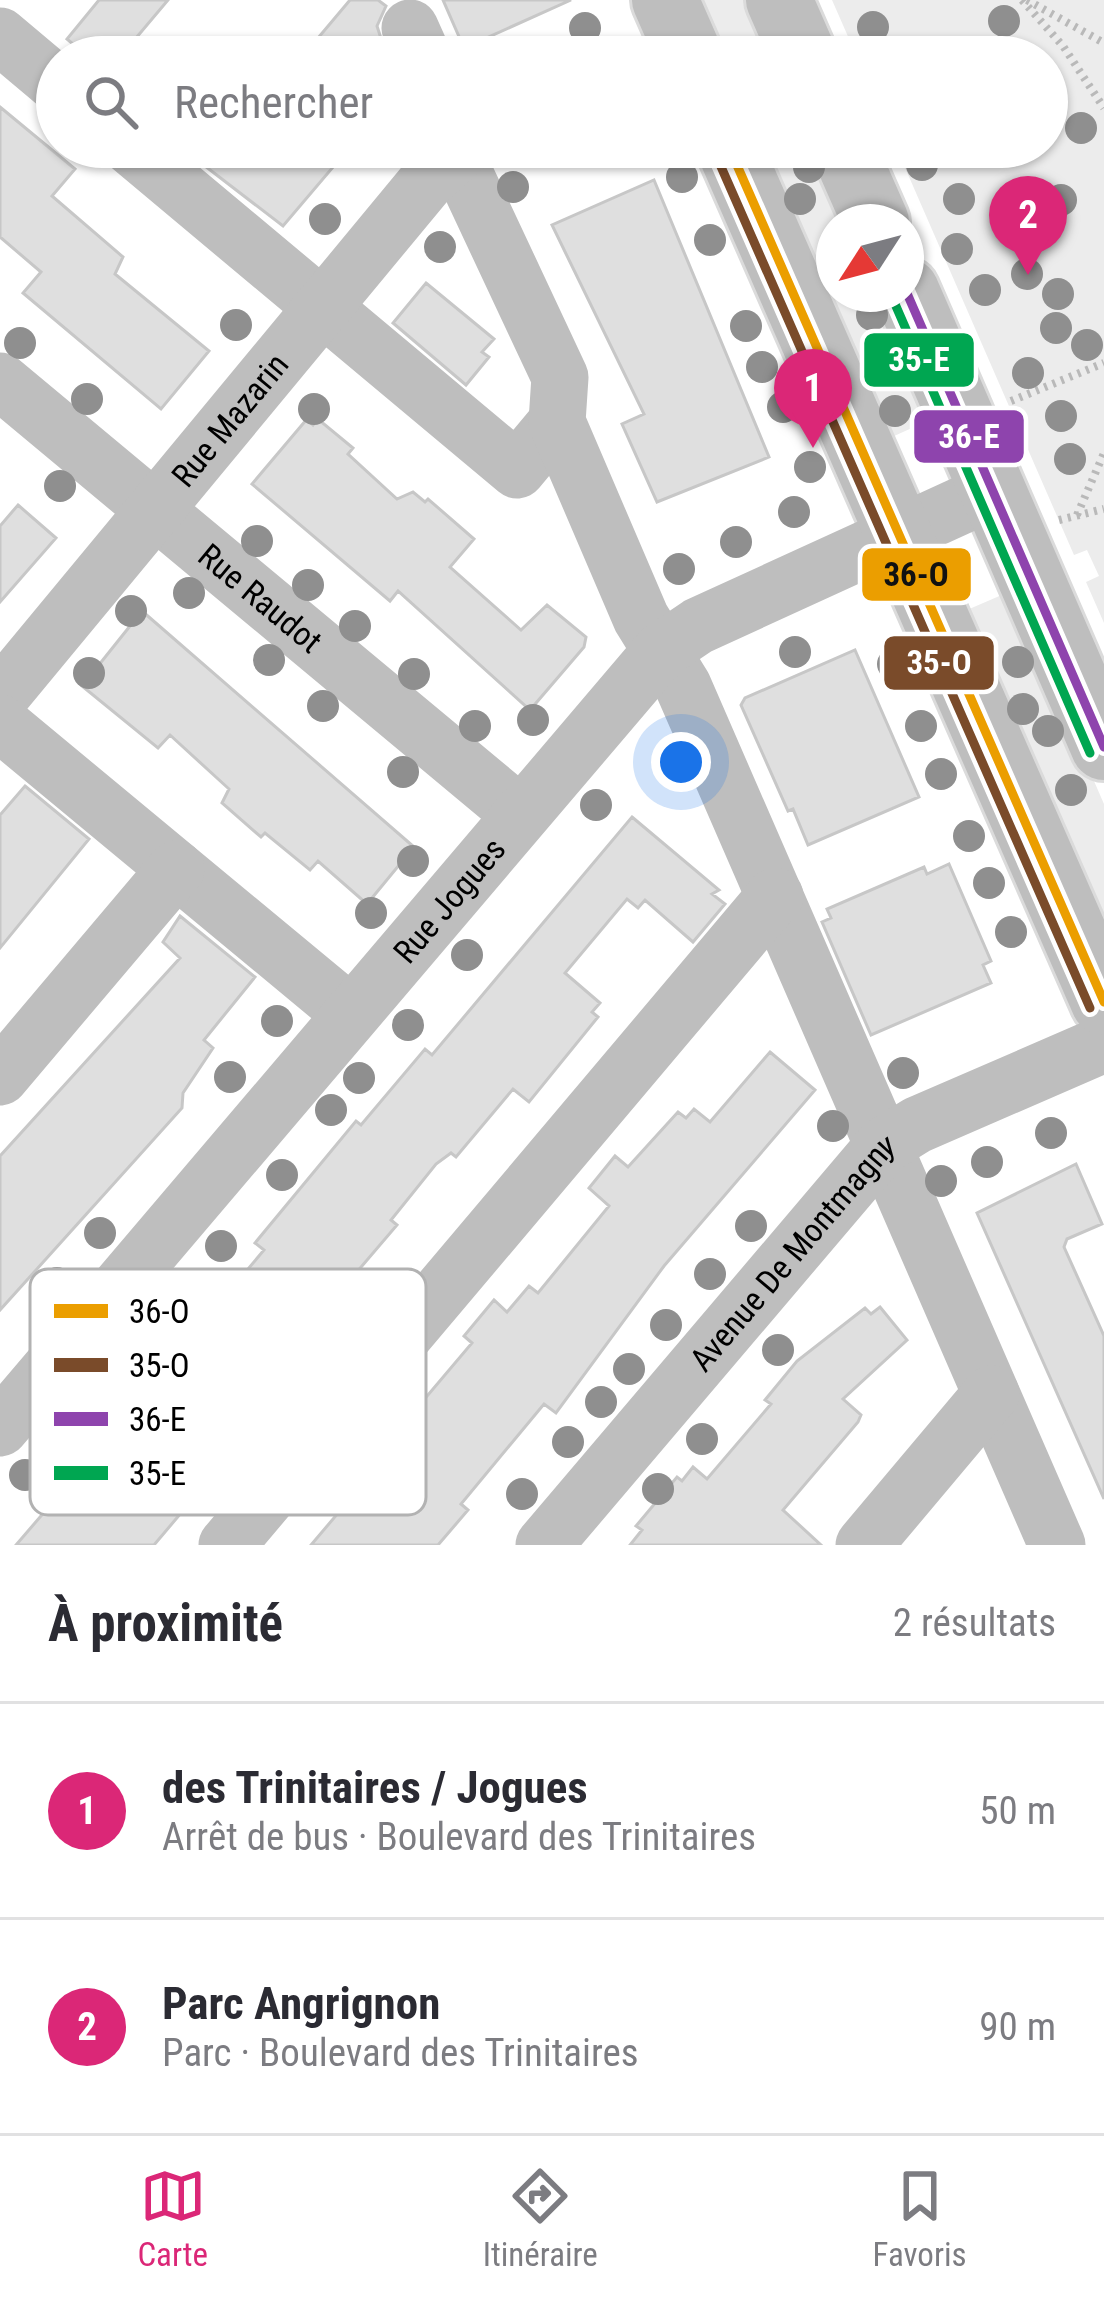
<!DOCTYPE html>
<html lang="fr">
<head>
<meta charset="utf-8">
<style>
  :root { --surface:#fff; --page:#f7f7f7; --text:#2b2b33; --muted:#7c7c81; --line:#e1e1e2; --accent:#db2777 }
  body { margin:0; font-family:"Roboto Condensed",sans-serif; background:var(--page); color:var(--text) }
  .compass { position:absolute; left:816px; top:204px; width:108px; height:108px; border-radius:50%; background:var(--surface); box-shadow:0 3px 9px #0004; rotate:234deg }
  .you { position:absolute; left:681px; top:762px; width:42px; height:42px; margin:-30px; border:9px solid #fff; border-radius:50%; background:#1a73e8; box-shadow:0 0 0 18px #1a73e833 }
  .badge { display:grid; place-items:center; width:78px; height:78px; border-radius:50%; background:var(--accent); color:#fff; font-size:39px; font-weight:700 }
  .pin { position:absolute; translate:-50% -99px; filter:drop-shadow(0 3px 6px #0008) }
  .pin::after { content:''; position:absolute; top:63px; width:42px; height:36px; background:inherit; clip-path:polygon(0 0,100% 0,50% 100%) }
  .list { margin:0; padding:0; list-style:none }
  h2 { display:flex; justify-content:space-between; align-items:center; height:156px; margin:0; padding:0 48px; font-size:51px }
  h2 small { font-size:39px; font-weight:400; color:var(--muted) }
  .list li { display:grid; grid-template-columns:78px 1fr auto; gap:36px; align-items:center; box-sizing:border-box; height:216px; padding:0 48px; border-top:3px solid var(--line) }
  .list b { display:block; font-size:45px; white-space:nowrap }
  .list p { margin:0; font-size:39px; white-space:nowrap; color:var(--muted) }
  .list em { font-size:39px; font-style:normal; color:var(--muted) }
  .icon { flex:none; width:66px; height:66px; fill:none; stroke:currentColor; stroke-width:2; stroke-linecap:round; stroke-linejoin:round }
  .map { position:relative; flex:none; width:1104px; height:1545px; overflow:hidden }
  .search { position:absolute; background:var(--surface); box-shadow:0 3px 9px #0004; left:36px; right:36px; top:36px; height:132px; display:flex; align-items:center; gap:30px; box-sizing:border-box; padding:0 42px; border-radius:66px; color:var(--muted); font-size:45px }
  .sheet { height:588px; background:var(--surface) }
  nav { display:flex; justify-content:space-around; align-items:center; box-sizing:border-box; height:168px; border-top:3px solid var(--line); background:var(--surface); font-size:33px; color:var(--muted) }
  nav a { display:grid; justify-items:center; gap:6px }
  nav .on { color:var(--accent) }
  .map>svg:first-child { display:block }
</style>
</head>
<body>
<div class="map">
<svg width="1104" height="1545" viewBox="0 0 1104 1545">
  <rect width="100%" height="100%" fill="#fff"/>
  <path fill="#ececec" d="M689,0H753L779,57H714Z
    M832,0H1104V623L1086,582L1099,576L1087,550L1074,555L896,147H1047V57H857Z
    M753,147H818L851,222H834V294H883L936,417L881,442Z
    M1011,591L1104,804V945L960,613Z"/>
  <path fill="#dfdfdf" stroke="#c7c7c7" stroke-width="3" d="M99,0H168L120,57H88L67,39Z
    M350,0H378L386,6L377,26L387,57H302Z
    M443,0H571L464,48Z
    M0,107L75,169L52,196L123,257L115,274L209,351L161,409L23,293L41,272L0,237Z
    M214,147H350L283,226L201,163Z
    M654,180L769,457L657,502L622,424L644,414L552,225Z
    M426,283L494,339L482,352L489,357L466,385L393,323Z
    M307,419L313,425L318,419L353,448L348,454L397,499L413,492L425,502L428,499L474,539L450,567L521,630L547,605L586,637L584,647L530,710L398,591L390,601L252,484Z
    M18,505L56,538L0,602V526Z
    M142,611L414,847L367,904L318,861L310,870L265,833L261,837L222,803L229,789L170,735L158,748L82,686Z
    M855,650L919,797L808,845L793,809L788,811L741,705L745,698Z
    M25,786L89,839L0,948V815Z
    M632,817L719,890L712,894L725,904L693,942L645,900L638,908L627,899L565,973L600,1003L592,1012L598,1017L529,1102L513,1089L456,1157L451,1153L436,1164L391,1220L397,1225L350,1280L355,1284L323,1320L316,1313L270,1369L306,1400L254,1462L242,1452L219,1479L214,1474L154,1545H16L114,1431L139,1452L209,1370L201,1363L222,1338L230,1344L273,1290L248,1269L264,1250L255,1243L356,1121L361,1125L425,1049L432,1055Z
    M949,864L991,961L983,965L991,983L871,1035L822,922L831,918L827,909L924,867L927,874Z
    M180,916L255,977L204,1040L213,1048L183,1093L182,1108L0,1310V1156L180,958L163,942Z
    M770,1052L815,1090L664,1266L556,1413L544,1404L461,1504L468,1510L438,1545H311L395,1446L389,1441L472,1343L464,1336L494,1300L507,1312L529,1286L538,1293L609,1206L589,1188L615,1156L628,1167L678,1112L686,1118L694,1109L710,1122Z
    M1076,1164L1102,1224L1067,1239L1064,1247L1104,1336V1499L977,1213Z
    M880,1307L907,1340L843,1399L861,1415L858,1422L783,1510L821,1545H630L642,1530L636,1526L677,1477L682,1481L693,1467L707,1479L771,1404L765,1400L797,1361L865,1308L871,1314Z"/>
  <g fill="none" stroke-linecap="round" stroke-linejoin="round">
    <defs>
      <path id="major" d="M665,0L690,57
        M779,0L804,57
        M729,147L1104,1002
        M843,147L876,222
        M906,291L1104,747"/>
    </defs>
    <use href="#major" stroke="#dbdbdb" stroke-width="72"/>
    <path stroke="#b9b9b9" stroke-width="8" stroke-dasharray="3 6" stroke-linecap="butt" d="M1022,0L1063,46L1104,108
      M1027,0L1104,43
      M1011,401L1104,363
      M1077,515L1104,453
      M1059,520L1104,509"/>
    <g stroke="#bebebe" stroke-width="57">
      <path d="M410,28L423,57"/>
      <path d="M0,36L57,84"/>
      <path d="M131,147L517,470L557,422"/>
      <path d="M455,153L560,377L557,422L641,618L683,686L1057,1545"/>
      <path id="s1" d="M0,381L520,814"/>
      <path id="s2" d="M0,697L428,180L464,147"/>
      <path d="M0,723L351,1014"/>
      <path d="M0,1077L176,869"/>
      <path id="s3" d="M0,1428L661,651L698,626L993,491"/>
      <path d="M227,1545L775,896"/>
      <path id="s4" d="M544,1545L883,1146L917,1125L1104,1044"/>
      <path d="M864,1545L991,1394"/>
    </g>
    <use href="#major" stroke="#bebebe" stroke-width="66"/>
    <defs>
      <path id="bus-1" d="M729,147L1104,1002"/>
      <path id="bus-2" d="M715,153L1090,1008"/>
      <path id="bus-3" d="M906,291L1104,747"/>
      <path id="bus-4" d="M892,297L1090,753"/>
    </defs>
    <use href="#bus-1" stroke="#fff" stroke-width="18"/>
    <use href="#bus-2" stroke="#fff" stroke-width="18"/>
    <use href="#bus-3" stroke="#fff" stroke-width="18"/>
    <use href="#bus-4" stroke="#fff" stroke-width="18"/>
    <use href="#bus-1" stroke="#eb9e00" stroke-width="9"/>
    <use href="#bus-2" stroke="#7a4b2a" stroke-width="9"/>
    <use href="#bus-3" stroke="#8e44ad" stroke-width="9"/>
    <use href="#bus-4" stroke="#00a651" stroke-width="9"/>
  </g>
  <g fill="#8f8f8f">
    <circle cx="1004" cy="21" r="16"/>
    <circle cx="873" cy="27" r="16"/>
    <circle cx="585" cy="28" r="16"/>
    <circle cx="1081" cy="128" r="16"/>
    <circle cx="922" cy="165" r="16"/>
    <circle cx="809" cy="167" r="16"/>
    <circle cx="682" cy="177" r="16"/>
    <circle cx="513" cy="187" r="16"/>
    <circle cx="800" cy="199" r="16"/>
    <circle cx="959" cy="199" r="16"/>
    <circle cx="1061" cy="200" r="16"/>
    <circle cx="325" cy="219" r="16"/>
    <circle cx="1036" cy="230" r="16"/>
    <circle cx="710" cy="240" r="16"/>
    <circle cx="440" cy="247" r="16"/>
    <circle cx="957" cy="249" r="16"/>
    <circle cx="1027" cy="274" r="16"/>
    <circle cx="985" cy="290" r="16"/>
    <circle cx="1058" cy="294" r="16"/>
    <circle cx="872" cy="315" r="16"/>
    <circle cx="236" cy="325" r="16"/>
    <circle cx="746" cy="326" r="16"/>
    <circle cx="1056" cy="328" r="16"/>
    <circle cx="20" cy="343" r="16"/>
    <circle cx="1087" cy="345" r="16"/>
    <circle cx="762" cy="367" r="16"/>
    <circle cx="900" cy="373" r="16"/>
    <circle cx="1028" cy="373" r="16"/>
    <circle cx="87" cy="399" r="16"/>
    <circle cx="783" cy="407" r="16"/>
    <circle cx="314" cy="409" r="16"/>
    <circle cx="895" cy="411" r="16"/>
    <circle cx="1061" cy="416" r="16"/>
    <circle cx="1070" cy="459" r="16"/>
    <circle cx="810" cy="467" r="16"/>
    <circle cx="60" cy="486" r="16"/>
    <circle cx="794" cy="512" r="16"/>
    <circle cx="257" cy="541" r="16"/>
    <circle cx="736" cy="542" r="16"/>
    <circle cx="679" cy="569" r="16"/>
    <circle cx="308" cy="585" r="16"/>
    <circle cx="189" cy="593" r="16"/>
    <circle cx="131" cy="611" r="16"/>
    <circle cx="355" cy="626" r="16"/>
    <circle cx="795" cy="652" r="16"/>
    <circle cx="269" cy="660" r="16"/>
    <circle cx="1018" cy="662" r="16"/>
    <circle cx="893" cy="664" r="16"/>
    <circle cx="89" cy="673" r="16"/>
    <circle cx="414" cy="674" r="16"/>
    <circle cx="323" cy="706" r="16"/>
    <circle cx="1023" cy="709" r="16"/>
    <circle cx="533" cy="720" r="16"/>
    <circle cx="475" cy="726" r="16"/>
    <circle cx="921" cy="726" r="16"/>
    <circle cx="1048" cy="731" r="16"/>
    <circle cx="403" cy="772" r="16"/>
    <circle cx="941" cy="774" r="16"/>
    <circle cx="1071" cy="790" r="16"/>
    <circle cx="596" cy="805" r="16"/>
    <circle cx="969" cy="836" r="16"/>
    <circle cx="413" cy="861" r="16"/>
    <circle cx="989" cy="883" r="16"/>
    <circle cx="371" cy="913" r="16"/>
    <circle cx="1011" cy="932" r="16"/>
    <circle cx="467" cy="955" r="16"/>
    <circle cx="277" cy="1021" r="16"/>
    <circle cx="408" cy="1025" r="16"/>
    <circle cx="903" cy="1073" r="16"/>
    <circle cx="230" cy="1077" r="16"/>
    <circle cx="359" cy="1078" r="16"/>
    <circle cx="331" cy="1110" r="16"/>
    <circle cx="833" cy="1126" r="16"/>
    <circle cx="1051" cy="1133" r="16"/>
    <circle cx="987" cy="1162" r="16"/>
    <circle cx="282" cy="1175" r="16"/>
    <circle cx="941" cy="1181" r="16"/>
    <circle cx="751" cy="1226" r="16"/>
    <circle cx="100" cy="1233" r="16"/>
    <circle cx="221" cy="1246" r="16"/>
    <circle cx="710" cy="1274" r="16"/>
    <circle cx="57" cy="1283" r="16"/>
    <circle cx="666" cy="1325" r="16"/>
    <circle cx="778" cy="1350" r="16"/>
    <circle cx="629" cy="1369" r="16"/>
    <circle cx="601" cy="1402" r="16"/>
    <circle cx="702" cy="1439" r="16"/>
    <circle cx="568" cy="1442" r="16"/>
    <circle cx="25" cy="1475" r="16"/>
    <circle cx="658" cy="1489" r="16"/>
    <circle cx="522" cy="1494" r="16"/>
  </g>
  <g text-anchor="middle" stroke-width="10" stroke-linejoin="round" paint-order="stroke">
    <g font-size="33" fill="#000" stroke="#fff">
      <text dy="12" stroke="none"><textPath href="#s2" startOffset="360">Rue Mazarin</textPath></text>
      <text dy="12" stroke="none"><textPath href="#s1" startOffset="339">Rue Raudot</textPath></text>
      <text dy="12" stroke="none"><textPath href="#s3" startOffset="693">Rue Jogues</textPath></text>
      <text dy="12" stroke="none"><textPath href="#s4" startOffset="384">Avenue De Montmagny</textPath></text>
    </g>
  </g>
  <rect x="30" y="1269" width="396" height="246" rx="18" fill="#fff" stroke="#b2b2b2" stroke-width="3"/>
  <rect x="54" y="1304" width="54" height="14" fill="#eb9e00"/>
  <rect x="54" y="1358" width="54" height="14" fill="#7a4b2a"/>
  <rect x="54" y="1412" width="54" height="14" fill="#8e44ad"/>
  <rect x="54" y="1466" width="54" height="14" fill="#00a651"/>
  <g font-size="33" fill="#000">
    <text x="129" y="1323">36-O</text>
    <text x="129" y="1377">35-O</text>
    <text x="129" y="1431">36-E</text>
    <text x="129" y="1485">35-E</text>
  </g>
  <g stroke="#fff" stroke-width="4.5">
    <rect x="862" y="331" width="114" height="58" rx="12" fill="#00a651"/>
    <rect x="912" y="408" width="114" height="57" rx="12" fill="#8e44ad"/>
    <rect x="860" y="546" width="113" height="57" rx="12" fill="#eb9e00"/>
    <rect x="882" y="634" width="114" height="58" rx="12" fill="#7a4b2a"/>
  </g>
  <g font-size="33" text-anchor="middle" font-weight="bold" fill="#fff">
    <text x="919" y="371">35-E</text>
    <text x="969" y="448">36-E</text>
    <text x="939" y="674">35-O</text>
  </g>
  <g font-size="33" text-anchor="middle" font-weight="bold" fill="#111">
    <text x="916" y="586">36-O</text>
  </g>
</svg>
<svg class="compass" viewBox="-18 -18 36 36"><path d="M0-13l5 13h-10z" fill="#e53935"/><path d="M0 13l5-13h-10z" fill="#7c7c81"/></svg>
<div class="you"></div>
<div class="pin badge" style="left:813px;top:448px">1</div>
<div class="pin badge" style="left:1028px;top:275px">2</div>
<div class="search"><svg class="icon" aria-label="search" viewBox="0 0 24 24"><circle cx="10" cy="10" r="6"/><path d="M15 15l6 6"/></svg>Rechercher</div>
</div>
<section class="sheet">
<h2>À proximité<small>2 résultats</small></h2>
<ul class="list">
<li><span class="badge">1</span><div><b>des Trinitaires / Jogues</b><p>Arrêt de bus · Boulevard des Trinitaires</p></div><em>50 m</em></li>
<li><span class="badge">2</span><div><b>Parc Angrignon</b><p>Parc · Boulevard des Trinitaires</p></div><em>90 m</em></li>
</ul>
</section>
<nav>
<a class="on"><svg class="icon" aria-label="map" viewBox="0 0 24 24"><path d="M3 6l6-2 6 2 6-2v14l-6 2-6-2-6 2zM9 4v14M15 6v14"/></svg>Carte</a>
<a><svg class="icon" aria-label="directions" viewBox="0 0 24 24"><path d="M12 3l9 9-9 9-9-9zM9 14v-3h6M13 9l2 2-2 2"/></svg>Itinéraire</a>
<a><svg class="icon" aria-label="saved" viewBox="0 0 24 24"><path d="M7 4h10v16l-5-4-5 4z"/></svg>Favoris</a>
</nav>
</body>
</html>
